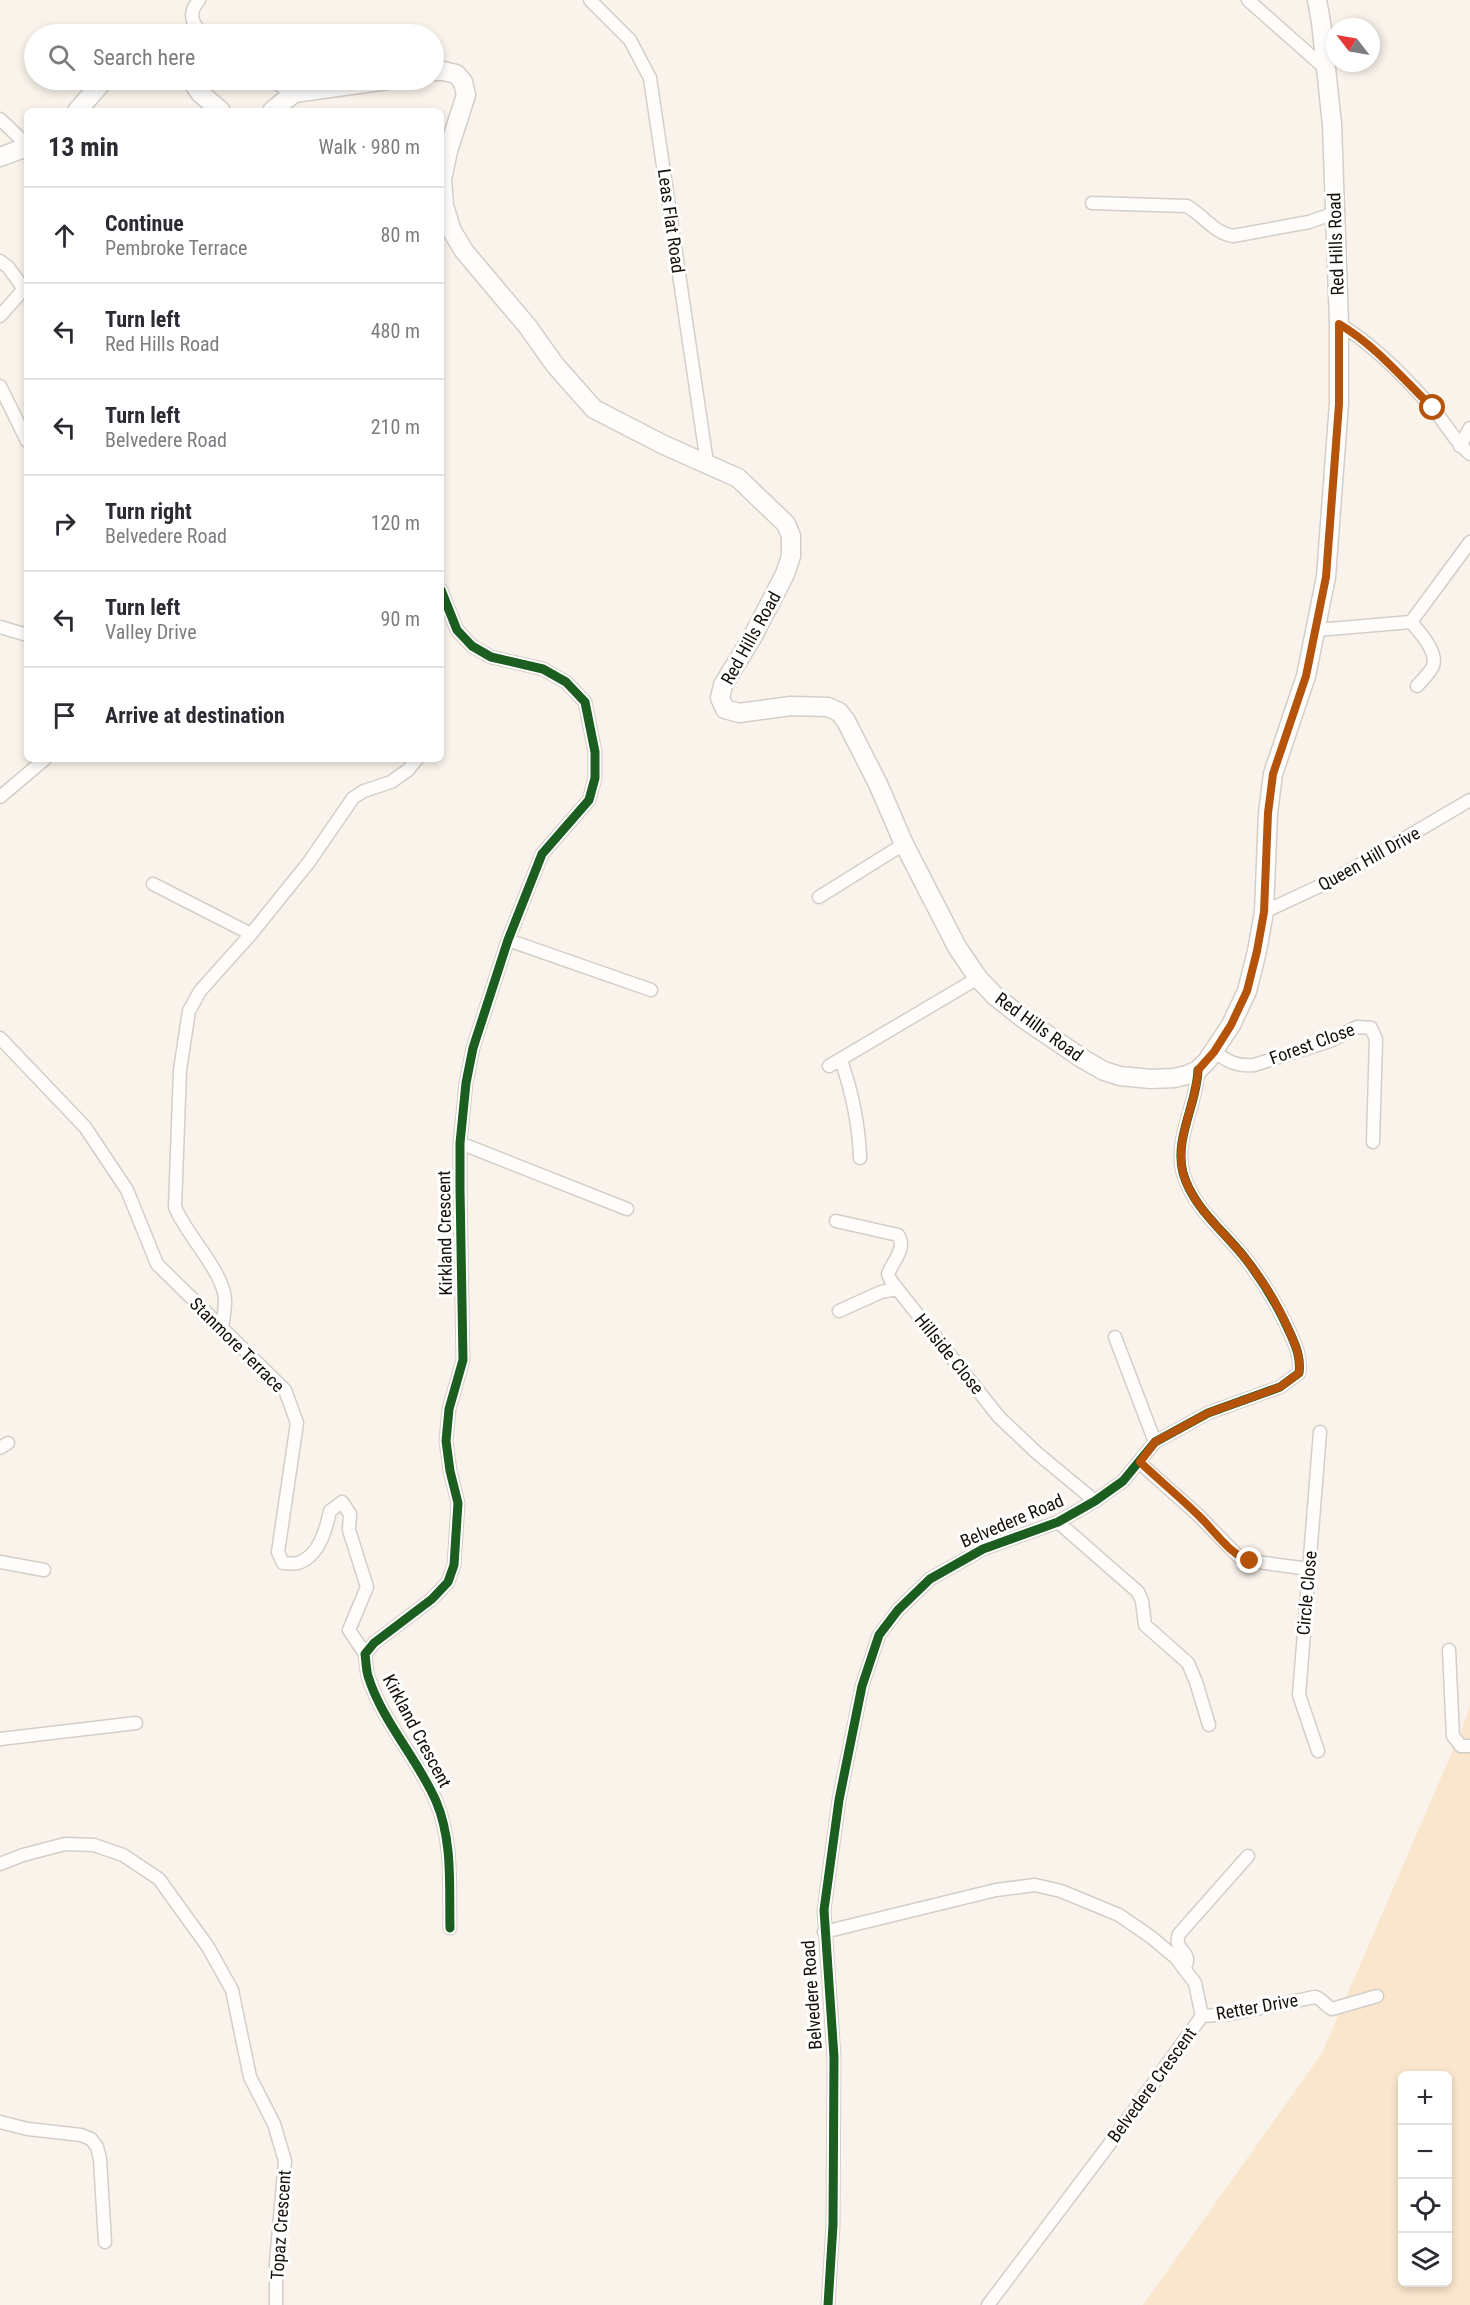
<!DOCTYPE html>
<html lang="en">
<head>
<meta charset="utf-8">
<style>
  :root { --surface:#fff; --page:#f2f2f3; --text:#2b2b33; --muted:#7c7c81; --line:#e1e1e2 }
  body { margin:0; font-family:"Roboto Condensed",sans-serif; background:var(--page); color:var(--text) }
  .controls { position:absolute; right:18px; bottom:18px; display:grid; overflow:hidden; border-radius:9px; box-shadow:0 3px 9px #0003 }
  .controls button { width:54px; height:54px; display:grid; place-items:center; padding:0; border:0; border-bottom:2px solid var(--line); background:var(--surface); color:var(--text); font:30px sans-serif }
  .compass { position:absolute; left:1326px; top:18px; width:54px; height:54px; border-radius:50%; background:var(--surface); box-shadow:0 3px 9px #0003; rotate:301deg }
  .stop { position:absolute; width:18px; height:18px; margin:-14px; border:4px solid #b45309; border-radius:50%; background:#fff }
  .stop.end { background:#b45309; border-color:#fff; box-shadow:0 2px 6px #0008 }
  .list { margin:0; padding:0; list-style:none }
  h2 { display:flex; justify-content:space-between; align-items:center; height:78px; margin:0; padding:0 24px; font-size:26px }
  h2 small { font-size:20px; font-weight:400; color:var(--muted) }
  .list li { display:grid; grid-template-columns:39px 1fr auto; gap:18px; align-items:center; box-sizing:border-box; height:96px; padding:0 24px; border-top:2px solid var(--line) }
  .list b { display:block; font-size:22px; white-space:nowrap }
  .list p { margin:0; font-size:20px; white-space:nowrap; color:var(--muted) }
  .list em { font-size:20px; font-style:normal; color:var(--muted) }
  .icon { flex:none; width:33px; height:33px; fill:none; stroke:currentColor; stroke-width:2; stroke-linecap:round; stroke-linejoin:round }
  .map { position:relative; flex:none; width:1470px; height:2305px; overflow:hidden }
  .search { position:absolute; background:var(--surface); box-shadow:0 3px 9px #0003; left:24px; top:24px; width:420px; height:66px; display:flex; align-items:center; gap:15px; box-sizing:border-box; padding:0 21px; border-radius:33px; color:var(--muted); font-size:22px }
  .panel { position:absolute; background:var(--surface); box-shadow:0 3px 9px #0003; left:24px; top:108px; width:420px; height:654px; border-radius:9px }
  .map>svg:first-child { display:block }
</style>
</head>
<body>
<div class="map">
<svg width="1470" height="2305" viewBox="0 0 1470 2305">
  <rect width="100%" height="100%" fill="#f9f3eb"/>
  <path fill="#fae6cd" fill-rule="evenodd" d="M1470,1705V2305H1143L1322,2053L1462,1729ZM1402,2076H1448V2282H1402Z"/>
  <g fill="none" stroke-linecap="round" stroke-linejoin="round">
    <defs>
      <path id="street" d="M199,0C188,13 191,22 202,34
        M590,0L630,40L650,78L707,463
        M1248,0L1327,70
        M270,80L294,93
        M0,119L27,145
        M1092,203L1187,206C1204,216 1214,233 1233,236L1309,222L1335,213
        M0,261L8,267L24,289
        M0,316L24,289
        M1339,324C1373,344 1406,378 1432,408C1446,423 1454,441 1470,454
        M0,386L27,441
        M1460,446L1470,428
        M441,590L457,630L472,646L491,657L543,669L566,682L585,702L595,752V778L589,800L542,854L508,940L473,1048L466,1083L460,1143V1189L463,1360L449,1409L446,1441L450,1471L458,1503L454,1565L448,1582L432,1599L374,1643L365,1654C366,1661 366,1669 368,1676C382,1721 417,1758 436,1801C453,1841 449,1886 450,1928
        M1411,622C1419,632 1438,651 1433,666C1430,673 1422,680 1417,686
        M0,627L27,635
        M1317,630L1411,622L1470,542
        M0,797L45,759
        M153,884L251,934
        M819,897L904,844
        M1264,912L1337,878L1470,800
        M508,940L651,990
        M0,1038L85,1127L127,1190L157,1264L285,1390L297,1423L278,1552L283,1563C287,1563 294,1564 298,1563C319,1556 326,1530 330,1511L342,1502L350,1514L349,1530L367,1587L349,1630L365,1654
        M1214,1052C1228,1061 1237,1067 1254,1065L1330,1041L1357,1027L1371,1028L1376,1039L1373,1142
        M841,1060C852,1092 859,1124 860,1158
        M829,1066L978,978
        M460,1143L627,1209
        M836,1221L898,1235C907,1248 893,1261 888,1274L891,1281L999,1417L1037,1453L1095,1501
        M839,1311L881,1292L897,1289
        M222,1329C223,1320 225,1310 225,1301C225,1273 186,1235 175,1207L180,1070L189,1011L200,991L251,934L309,862L353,798L364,791L391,782L408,770L417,759
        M1115,1337L1155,1442
        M0,1448L8,1443
        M1140,1463L1197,1514L1239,1557L1250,1561L1309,1569
        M1058,1522L1138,1592L1142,1601L1145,1625L1188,1663L1196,1682L1209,1725
        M0,1562L44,1570
        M1449,1650L1453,1736L1461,1746H1470
        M0,1739L136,1723
        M1318,1751L1299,1695L1320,1432
        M0,1864L23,1855L65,1844L94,1845L123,1855L159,1879L208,1947L232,1990L250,2077L274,2124L285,2161L276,2262V2305
        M824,1932L996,1890L1035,1885L1061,1891L1119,1915L1151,1937L1176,1958L1195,1983L1202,2016L1108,2146L988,2305
        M1184,1969C1195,1950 1172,1953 1179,1934L1248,1856
        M1202,2016L1230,2014L1315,1997C1323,1999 1325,2006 1332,2009L1377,1996
        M0,2122L28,2129L81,2135L91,2139L97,2147L100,2159L105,2242
        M828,2305L833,2225L834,2057L824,1910L839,1800L862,1686L879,1635L898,1610L930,1579L983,1549L1058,1522L1095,1501L1123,1481L1155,1442L1208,1413L1280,1387L1299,1373C1301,1358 1296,1346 1290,1333C1278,1306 1263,1281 1245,1258C1224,1231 1193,1208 1183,1173C1174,1138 1197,1104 1198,1070"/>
      <path id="secondary" d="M434,71H443L456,74L463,82L466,95L448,151L442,179L444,206L452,231L464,251L528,327L555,365L594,409L664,445L738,478L786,524L791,536V556L785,574L753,636L723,685L720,698L725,709L739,713L791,706L828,707L839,712L846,721L878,784L904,844L957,947L978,978L995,996L1024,1019L1083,1059L1104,1071L1120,1076L1151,1079L1174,1078L1187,1075L1198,1070L1207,1061L1231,1025L1247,991L1257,951L1264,912L1268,813L1273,774L1306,676L1326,577L1339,403V324L1332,124L1321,22L1317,0
        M191,80L200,93L221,111
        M77,111L104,80
        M272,111L294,93L387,80
        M0,157L27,147"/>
    </defs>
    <use href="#street" stroke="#d3cec7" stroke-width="15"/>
    <use href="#secondary" stroke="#d3cec7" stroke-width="21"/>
    <use href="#street" stroke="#fefdfc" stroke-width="12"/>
    <use href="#secondary" stroke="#fefdfc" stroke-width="18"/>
    <defs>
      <path id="cycleway" d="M441,590L457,630L472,646L491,657L543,669L566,682L585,702L595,752V778L589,800L542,854L508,940L473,1048L466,1083L460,1143V1189L463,1360L449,1409L446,1441L450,1471L458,1503L454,1565L448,1582L432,1599L374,1643L365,1654C366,1661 366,1669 368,1676C382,1721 417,1758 436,1801C453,1841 449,1886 450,1928
        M828,2305L833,2225L834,2057L824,1910L839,1800L862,1686L879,1635L898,1610L930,1579L983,1549L1058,1522L1095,1501L1123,1481L1155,1442L1208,1413L1280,1387L1299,1373C1301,1358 1296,1346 1290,1333C1278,1306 1263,1281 1245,1258C1224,1231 1193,1208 1183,1173C1174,1138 1197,1104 1198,1070"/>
    </defs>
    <use href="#cycleway" stroke="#fff" stroke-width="13"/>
    <use href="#cycleway" stroke="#1b5e20" stroke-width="9"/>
  </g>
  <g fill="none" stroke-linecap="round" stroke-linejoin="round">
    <path stroke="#b45309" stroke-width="8" d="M1250,1561C1228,1553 1215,1531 1198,1515C1180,1497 1159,1480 1140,1462L1155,1442L1208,1413L1280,1387L1299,1373C1301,1358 1296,1346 1290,1333C1279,1306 1263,1281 1245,1258C1224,1231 1193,1208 1183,1173C1174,1138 1197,1104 1198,1070L1214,1052L1231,1025L1247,991L1257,951L1264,912L1268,813L1273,774L1306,676L1326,577L1339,404V324C1375,345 1403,379 1433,408"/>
  </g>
  <g text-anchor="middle" stroke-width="6" stroke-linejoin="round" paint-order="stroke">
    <g font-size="18" fill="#15100a" stroke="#fff">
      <text transform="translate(671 221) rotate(82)" y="6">Leas Flat Road</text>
      <text transform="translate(1336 244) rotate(-92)" y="6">Red Hills Road</text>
      <text transform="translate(751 638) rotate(-61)" y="6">Red Hills Road</text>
      <text transform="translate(1369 859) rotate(-29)" y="6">Queen Hill Drive</text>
      <text transform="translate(1039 1027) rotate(36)" y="6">Red Hills Road</text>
      <text transform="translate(1312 1044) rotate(-20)" y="6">Forest Close</text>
      <text transform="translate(445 1233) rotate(-91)" y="6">Kirkland Crescent</text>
      <text transform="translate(237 1345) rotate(45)" y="6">Stanmore Terrace</text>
      <text transform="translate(949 1354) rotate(51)" y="6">Hillside Close</text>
      <text transform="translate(1012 1521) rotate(-23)" y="6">Belvedere Road</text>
      <text transform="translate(1307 1593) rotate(-85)" y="6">Circle Close</text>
      <text transform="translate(417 1731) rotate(62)" y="6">Kirkland Crescent</text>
      <text transform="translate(812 1995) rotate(-94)" y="6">Belvedere Road</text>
      <text transform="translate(1257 2007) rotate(-10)" y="6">Retter Drive</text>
      <text transform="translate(1152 2085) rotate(-54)" y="6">Belvedere Crescent</text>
      <text transform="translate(281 2225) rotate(-86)" y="6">Topaz Crescent</text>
    </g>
  </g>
</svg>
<div class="controls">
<button>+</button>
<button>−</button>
<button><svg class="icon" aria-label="locate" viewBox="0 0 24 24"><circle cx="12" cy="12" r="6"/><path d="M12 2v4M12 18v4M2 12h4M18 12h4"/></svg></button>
<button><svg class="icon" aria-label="layers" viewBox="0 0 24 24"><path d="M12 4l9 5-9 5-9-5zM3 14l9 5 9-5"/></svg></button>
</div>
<svg class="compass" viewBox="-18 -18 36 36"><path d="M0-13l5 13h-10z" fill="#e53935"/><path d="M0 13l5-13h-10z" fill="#7c7c81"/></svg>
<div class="stop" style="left:1433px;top:408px"></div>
<div class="stop end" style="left:1250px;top:1561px"></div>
<div class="search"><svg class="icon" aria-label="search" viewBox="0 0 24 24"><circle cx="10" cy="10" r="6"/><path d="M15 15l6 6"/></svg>Search here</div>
<section class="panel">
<h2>13 min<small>Walk · 980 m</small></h2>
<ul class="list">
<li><svg class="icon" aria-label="ahead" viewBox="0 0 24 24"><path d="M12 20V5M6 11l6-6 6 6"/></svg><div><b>Continue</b><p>Pembroke Terrace</p></div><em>80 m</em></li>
<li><svg class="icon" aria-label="left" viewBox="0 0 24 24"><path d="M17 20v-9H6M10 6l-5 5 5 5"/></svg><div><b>Turn left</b><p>Red Hills Road</p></div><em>480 m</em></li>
<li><svg class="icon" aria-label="left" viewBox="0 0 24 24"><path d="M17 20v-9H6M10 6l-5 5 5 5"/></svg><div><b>Turn left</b><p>Belvedere Road</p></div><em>210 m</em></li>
<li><svg class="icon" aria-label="right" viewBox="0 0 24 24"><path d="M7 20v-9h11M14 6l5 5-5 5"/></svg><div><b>Turn right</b><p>Belvedere Road</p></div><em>120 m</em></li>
<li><svg class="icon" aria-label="left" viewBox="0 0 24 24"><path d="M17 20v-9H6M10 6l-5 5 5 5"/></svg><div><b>Turn left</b><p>Valley Drive</p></div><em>90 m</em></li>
<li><svg class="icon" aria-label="arrive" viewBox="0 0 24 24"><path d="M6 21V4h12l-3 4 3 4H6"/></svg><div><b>Arrive at destination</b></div></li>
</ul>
</section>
</div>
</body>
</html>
